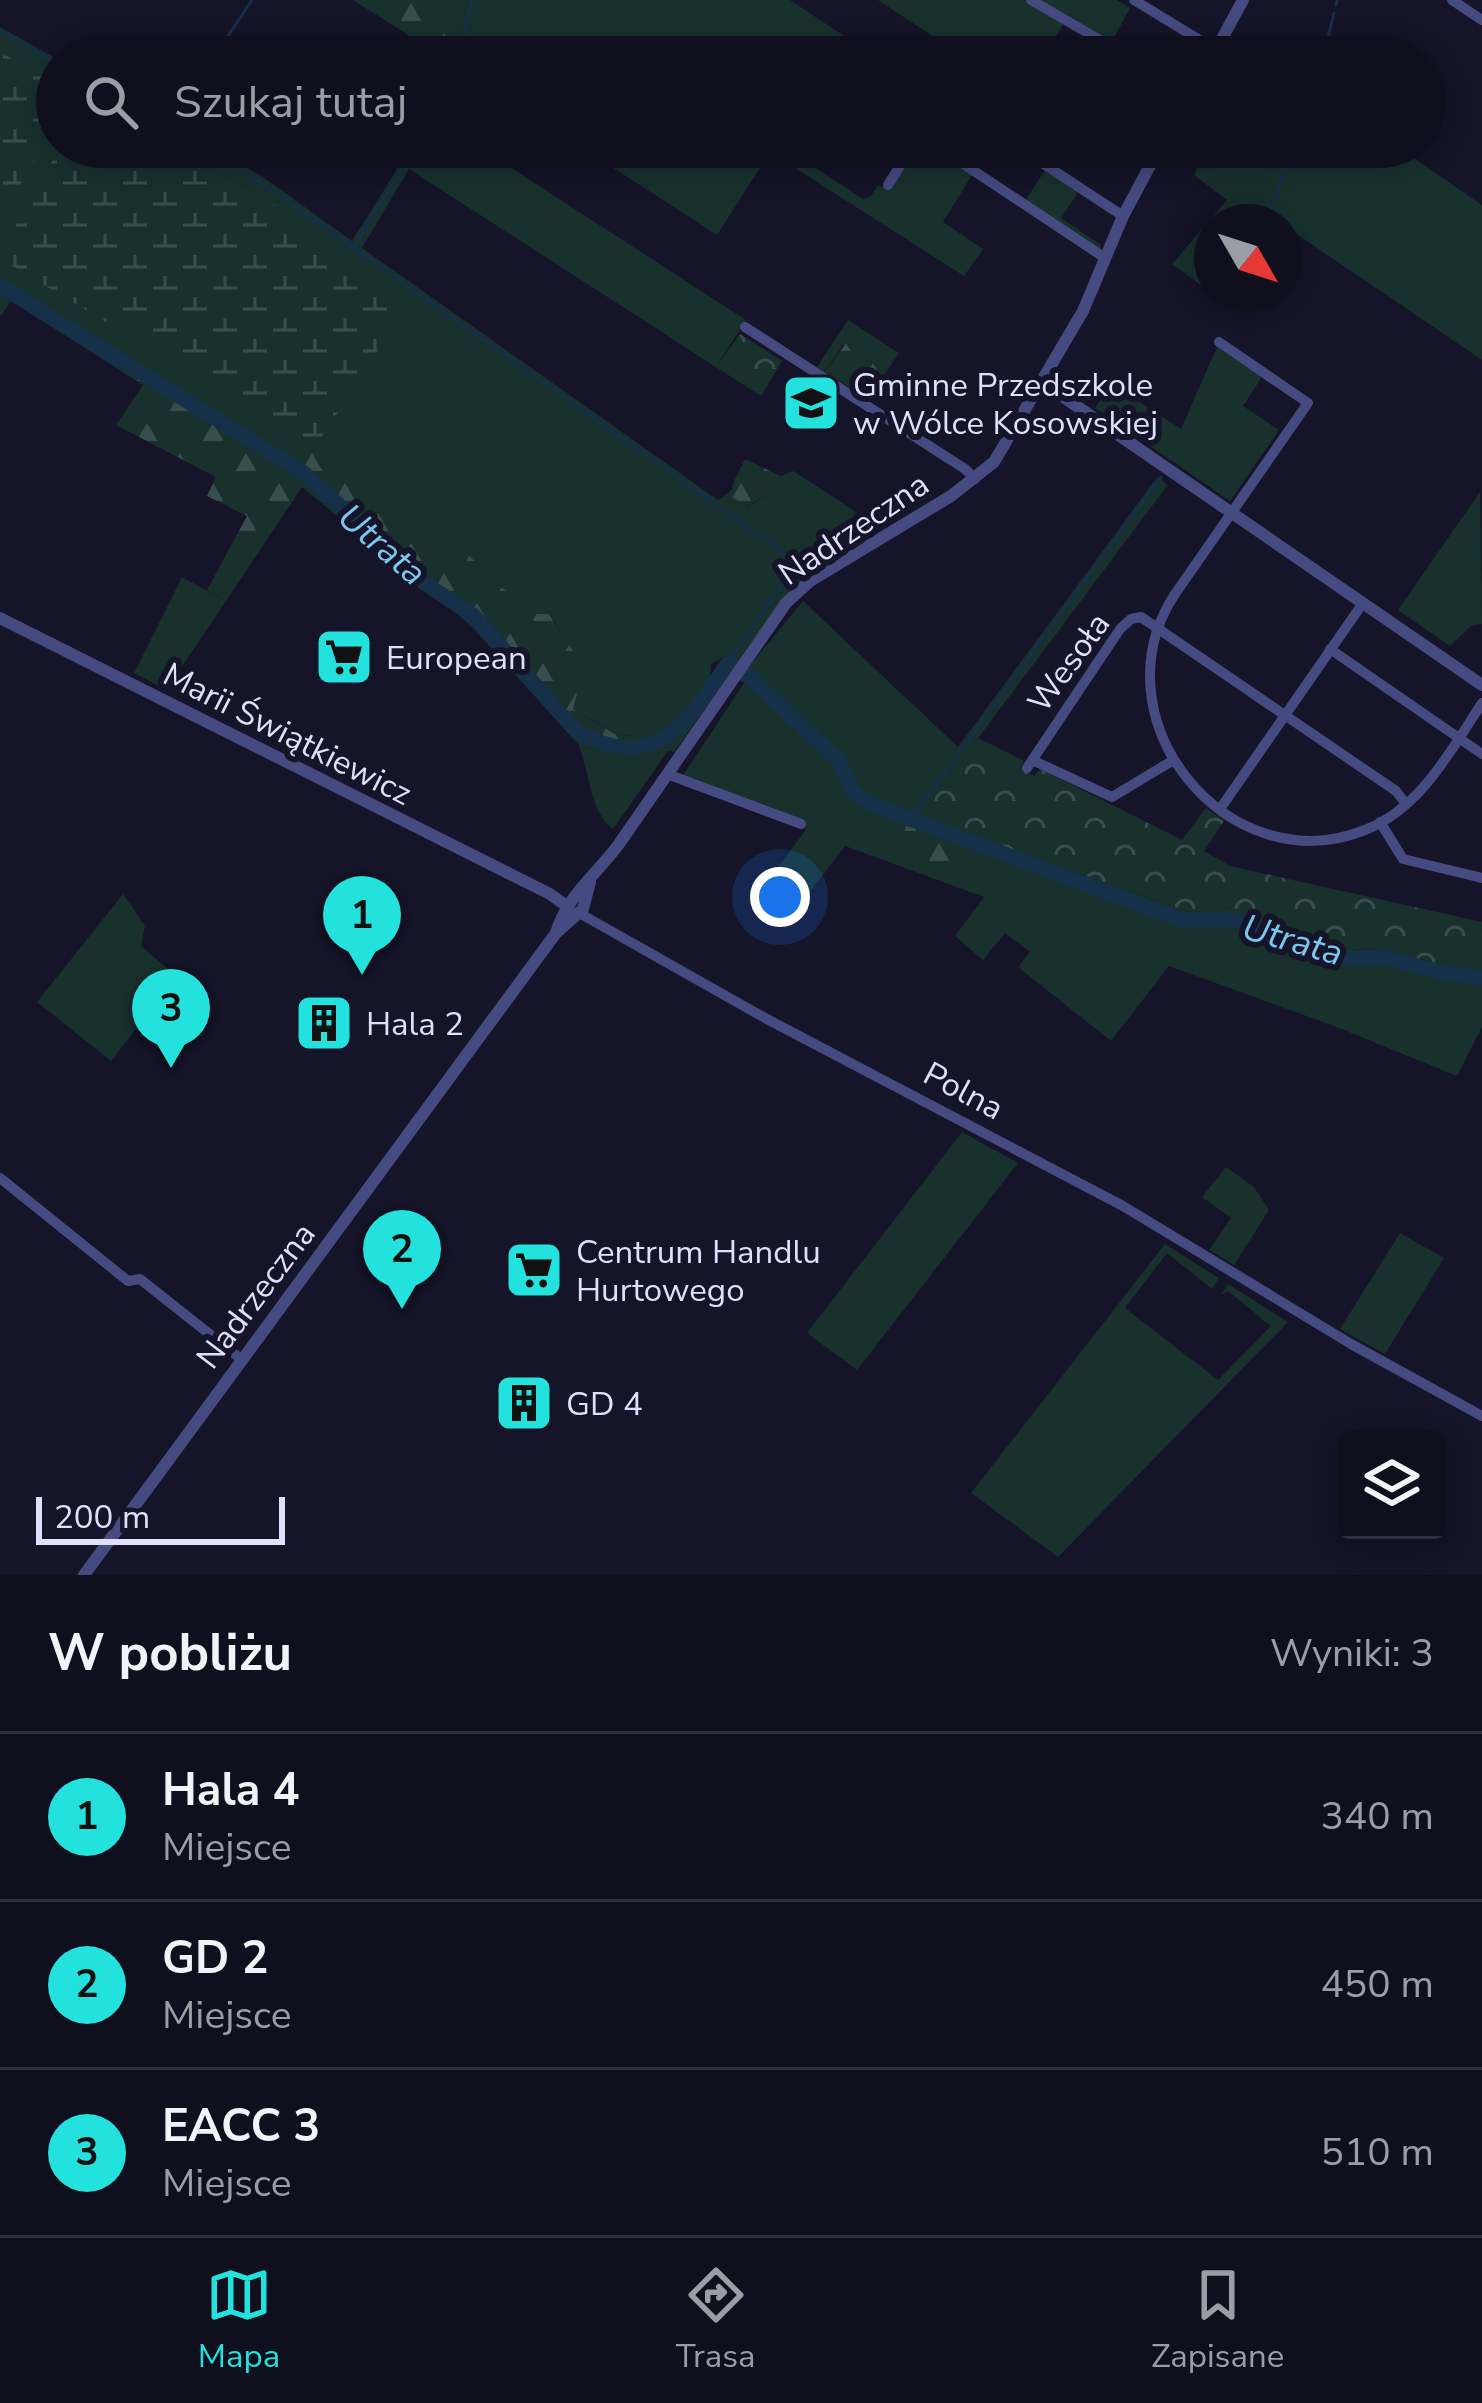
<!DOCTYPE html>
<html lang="pl">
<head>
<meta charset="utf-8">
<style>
  :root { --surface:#100f1e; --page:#1e1d2b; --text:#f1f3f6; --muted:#9c9ca4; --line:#302f3c; --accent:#23e2dd }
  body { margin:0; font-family:"Nunito Sans",sans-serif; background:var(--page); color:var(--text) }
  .controls { position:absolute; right:36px; bottom:36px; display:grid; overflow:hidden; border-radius:12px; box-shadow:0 6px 30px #0003 }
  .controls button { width:108px; height:108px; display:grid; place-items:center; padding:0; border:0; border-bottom:3px solid var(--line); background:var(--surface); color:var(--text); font:60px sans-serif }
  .compass { position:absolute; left:1194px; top:204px; width:108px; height:108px; border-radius:50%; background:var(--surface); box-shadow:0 6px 30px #0003; rotate:129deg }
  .scale { position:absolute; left:36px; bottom:30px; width:249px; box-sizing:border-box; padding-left:12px; border:6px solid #dfdffb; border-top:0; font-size:33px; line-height:42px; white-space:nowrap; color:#dfdffb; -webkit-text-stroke:9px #151428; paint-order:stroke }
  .you { position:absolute; left:780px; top:897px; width:42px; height:42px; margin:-30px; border:9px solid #fff; border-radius:50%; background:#1a73e8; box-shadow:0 0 0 18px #1a73e833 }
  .badge { display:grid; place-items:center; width:78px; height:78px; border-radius:50%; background:var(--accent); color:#111; font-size:39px; font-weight:700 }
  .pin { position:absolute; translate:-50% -99px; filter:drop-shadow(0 3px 6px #0008) }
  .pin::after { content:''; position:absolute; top:63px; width:42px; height:36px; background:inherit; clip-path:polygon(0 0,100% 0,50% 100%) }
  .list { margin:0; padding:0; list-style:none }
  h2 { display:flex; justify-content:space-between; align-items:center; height:156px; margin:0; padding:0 48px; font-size:51px }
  h2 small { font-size:39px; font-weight:400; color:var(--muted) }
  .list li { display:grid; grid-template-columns:78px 1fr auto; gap:36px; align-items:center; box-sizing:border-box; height:168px; padding:0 48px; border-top:3px solid var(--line) }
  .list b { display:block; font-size:45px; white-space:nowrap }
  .list p { margin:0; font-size:39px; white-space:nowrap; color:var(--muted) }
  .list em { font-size:39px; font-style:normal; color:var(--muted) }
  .icon { flex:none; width:66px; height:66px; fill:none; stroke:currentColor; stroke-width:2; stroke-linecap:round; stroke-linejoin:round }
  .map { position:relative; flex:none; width:1482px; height:1575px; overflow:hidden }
  .search { position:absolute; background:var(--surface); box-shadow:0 6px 30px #0003; left:36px; right:36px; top:36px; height:132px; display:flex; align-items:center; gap:30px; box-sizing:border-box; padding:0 42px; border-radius:66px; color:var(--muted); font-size:45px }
  .sheet { height:660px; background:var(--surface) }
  nav { display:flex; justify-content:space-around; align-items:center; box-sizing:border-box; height:168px; border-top:3px solid var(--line); background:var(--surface); font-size:33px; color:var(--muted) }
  nav a { display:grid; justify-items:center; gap:6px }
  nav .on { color:var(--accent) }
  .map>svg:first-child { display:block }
</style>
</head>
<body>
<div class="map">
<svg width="1482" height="1575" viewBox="0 0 1482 1575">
  <defs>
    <pattern id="forest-firs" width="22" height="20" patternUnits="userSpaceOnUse" patternTransform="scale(3)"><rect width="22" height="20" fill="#18312d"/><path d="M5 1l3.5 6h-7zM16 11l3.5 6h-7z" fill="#394e4c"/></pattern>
    <pattern id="wetland-marsh" width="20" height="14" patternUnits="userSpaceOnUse" patternTransform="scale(3)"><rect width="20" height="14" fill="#18312d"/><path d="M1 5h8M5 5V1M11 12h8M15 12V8" fill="none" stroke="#394e4c"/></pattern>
    <pattern id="park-crowns" width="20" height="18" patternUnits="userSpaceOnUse" patternTransform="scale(3)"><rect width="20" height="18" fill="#18312d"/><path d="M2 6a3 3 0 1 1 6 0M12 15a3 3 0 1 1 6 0" fill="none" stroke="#394e4c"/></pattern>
  </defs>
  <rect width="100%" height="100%" fill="#151428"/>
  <path fill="#18312d" d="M468,0H790L876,57H455Z
    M878,0H1024L1064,23L1044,57H964Z
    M1039,0H1117L1130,8L1111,43Z
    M0,27L57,59L60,147L1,255L260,195L176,147H209L263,177L352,241L411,147H479L746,320L716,367L409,169L362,248L718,500L732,490V496L747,507L785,483L781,476L793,471L881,528L784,597L736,664L725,656L711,664L710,680L721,687L674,752L668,751L613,829C589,811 590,771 578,744L615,758L636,736L618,735L573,709L559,665L573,662L566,641L550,614H535L490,578L468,554L427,541L317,447L303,468L0,279Z
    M581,147H783L863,199L871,196L878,185L890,189L919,147H930L972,175L943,222L983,249L964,276L770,152L717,235Z
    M1190,147H1397L1482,205V360L1273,218L1271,222H1212V293L1172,264L1227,200L1194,175L1204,156Z
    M1045,170L1078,192L1061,218L1101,245V252L1025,201Z
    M848,320L899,353L868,399L857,392L875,377L878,366L869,364L865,357L843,345L825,372L817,367Z
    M1217,347L1262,377L1243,406L1279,430L1230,501L1095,408L1111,383L1181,429Z
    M1158,476L1167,486L919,817L1189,912L1233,908L1345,950L1380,949L1456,968L1482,929V1027L1457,1076L1334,1026L1169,966L1111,1041L1018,967L1030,952L1005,933L983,960L955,936L984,897L845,846L806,897L775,871L805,831L806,822L683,775L744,683L738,680L803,601L958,747Z
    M1480,492L1482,624L1472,625L1450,646L1398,610Z
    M182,577L226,601L166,690L134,673Z
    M123,894L145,926L141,946L177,977L111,1061L37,1002Z
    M962,1132L1018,1163L857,1370L807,1333Z
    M1226,1167L1254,1187L1269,1210L1234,1265L1209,1250L1231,1218L1202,1197Z
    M1400,1233L1444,1258L1385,1354L1340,1329Z
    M1165,1244L1219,1278L1212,1289L1167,1253L1125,1308L1218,1380L1271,1326L1228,1291L1221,1295L1228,1284L1288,1322L1058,1557L971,1493Z"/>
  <path fill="url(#forest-firs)" d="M353,0H468L455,57H443Z
    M0,279L303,468L316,446L427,541L468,554L490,578L535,614H549L577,657L573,662L559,665L577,694L573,709L617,735L636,736L642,754L615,758L578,744L470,625L302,487L226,601L207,590L247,516L207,496L216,477L116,425L143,385L11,301L0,317Z
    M847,342L862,348L867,362L879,366L875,377L857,392L825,372Z
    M745,459L781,476L785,483L746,507L731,496L733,483Z
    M906,826L956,839L945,874L896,856Z"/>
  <path fill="url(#wetland-marsh)" d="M0,52L57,84V121L0,219Z
    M60,147H176L260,195L409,301L316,446L7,263L0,254Z"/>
  <path fill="url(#park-crowns)" d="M740,334L782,361L761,396L716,367Z
    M978,738L1024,761L1021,768L1034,776L1040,769L1182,840L1206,808L1224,821L1204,851L1230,866L1482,922V929L1456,968L1380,949L1345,950L1233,908L1189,912L918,817Z"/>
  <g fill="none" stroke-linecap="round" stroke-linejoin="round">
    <path stroke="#163049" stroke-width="3" d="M1336,5L1337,0
      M0,31L57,64
      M214,57L252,0
      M459,57L472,0
      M1323,57L1334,13
      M202,147L249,174L787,555L794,567L728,663
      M1271,213L1293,147
      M1268,222V221
      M354,247L415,147
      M1237,309L1243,294
      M910,820L1161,477"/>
    <path stroke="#163049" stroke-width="15" d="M0,286L304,473L423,582L474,616L577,732C656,774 687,723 728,663L733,666
      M747,675L839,761L852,790L868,803L1181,920H1236L1343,959L1382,957L1440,972L1482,978"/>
    <path stroke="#454a80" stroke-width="10" d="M1031,0L1129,57
      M1134,0L1216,50
      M1452,0L1482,20
      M938,147L1105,258
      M1018,147L1123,216
      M888,185L912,147
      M745,327L965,469L975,479
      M1219,342L1308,403L1175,594C1093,718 1228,885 1365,830C1421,808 1451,750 1482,703
      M1330,649L1482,754
      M1032,760L1112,797L1172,761
      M1027,768L1120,629L1131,619L1141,617L1396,791L1406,804
      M667,774L801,824
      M1220,809L1363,603
      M1380,822L1403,859L1482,878
      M579,913L765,1018L1123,1206L1351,1344L1482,1416
      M0,1178L128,1281L140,1279L241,1359"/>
    <path stroke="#454a80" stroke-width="12" d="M1212,57L1243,0
      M1043,383L1482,685
      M0,618L550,894L565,905
      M556,933C567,896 595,876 619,844L786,603L810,581L951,496L994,462L1083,311L1123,216L1160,147
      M84,1575L556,933L583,909L590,882"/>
  </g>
  <defs>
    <symbol id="school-square" viewBox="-11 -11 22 22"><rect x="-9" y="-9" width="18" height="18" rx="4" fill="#23e2dd" stroke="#151428"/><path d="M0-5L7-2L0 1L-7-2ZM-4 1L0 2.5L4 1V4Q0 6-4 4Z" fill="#111"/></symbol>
    <symbol id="supermarket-square" viewBox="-11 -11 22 22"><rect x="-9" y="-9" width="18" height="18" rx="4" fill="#23e2dd" stroke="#151428"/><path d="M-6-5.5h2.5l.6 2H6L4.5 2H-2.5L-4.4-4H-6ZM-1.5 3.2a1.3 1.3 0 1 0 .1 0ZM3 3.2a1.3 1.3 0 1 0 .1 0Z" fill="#111"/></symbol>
    <symbol id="building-square" viewBox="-11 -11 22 22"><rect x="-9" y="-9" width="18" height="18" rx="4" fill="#23e2dd" stroke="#151428"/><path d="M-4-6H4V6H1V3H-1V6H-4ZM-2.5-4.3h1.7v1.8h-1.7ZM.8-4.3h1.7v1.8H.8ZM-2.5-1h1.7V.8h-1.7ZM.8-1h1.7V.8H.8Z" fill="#111"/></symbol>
  </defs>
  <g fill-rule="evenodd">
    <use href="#school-square" x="778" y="370" width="66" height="66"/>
    <use href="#supermarket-square" x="311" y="624" width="66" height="66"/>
    <use href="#building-square" x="291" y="990" width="66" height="66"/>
    <use href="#supermarket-square" x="501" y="1237" width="66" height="66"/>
    <use href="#building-square" x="491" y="1370" width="66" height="66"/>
  </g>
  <g text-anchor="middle" stroke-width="12" stroke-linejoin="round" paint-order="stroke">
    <g font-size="33" fill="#dfdffb" stroke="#151428" text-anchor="start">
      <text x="853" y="396">Gminne Przedszkole<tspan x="853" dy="38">w Wólce Kosowskiej</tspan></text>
      <text x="386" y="669">European</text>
      <text x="366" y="1035">Hala 2</text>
      <text x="576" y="1263">Centrum Handlu<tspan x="576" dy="38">Hurtowego</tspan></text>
      <text x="566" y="1415">GD 4</text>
    </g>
    <g font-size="33" fill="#dfdffb" stroke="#151428">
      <text transform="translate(853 528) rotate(-34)" y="12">Nadrzeczna</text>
      <text transform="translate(1068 662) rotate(-54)" y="12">Wesoła</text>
      <text transform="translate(288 733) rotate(27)" y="12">Marii Świątkiewicz</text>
      <text transform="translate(964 1090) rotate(28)" y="12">Polna</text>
      <text transform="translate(255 1295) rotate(-53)" y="12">Nadrzeczna</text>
    </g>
    <g font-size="36" font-style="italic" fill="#7ac7ee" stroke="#151428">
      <text transform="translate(383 544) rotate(41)" y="13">Utrata</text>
      <text transform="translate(1293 939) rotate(16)" y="13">Utrata</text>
    </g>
  </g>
</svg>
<div class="controls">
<button><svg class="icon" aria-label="layers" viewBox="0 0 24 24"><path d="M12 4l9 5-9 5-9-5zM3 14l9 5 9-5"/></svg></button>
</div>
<svg class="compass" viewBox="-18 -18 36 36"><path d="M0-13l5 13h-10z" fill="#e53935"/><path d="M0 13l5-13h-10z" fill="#9c9ca4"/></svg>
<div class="scale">200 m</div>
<div class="you"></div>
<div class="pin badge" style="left:362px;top:975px">1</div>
<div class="pin badge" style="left:402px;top:1309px">2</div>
<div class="pin badge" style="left:171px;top:1068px">3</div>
<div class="search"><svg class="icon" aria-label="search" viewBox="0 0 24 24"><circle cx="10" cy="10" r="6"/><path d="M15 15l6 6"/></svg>Szukaj tutaj</div>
</div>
<section class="sheet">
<h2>W pobliżu<small>Wyniki: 3</small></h2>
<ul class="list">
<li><span class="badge">1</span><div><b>Hala 4</b><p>Miejsce</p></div><em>340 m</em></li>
<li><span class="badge">2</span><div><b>GD 2</b><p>Miejsce</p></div><em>450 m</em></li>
<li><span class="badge">3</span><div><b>EACC 3</b><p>Miejsce</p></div><em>510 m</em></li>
</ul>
</section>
<nav>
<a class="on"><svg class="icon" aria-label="map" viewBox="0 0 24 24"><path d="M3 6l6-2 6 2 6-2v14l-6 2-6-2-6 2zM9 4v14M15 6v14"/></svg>Mapa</a>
<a><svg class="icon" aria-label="directions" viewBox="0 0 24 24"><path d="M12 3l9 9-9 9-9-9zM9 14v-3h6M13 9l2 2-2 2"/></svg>Trasa</a>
<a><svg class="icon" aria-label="saved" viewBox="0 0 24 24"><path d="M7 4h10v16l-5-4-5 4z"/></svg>Zapisane</a>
</nav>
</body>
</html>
